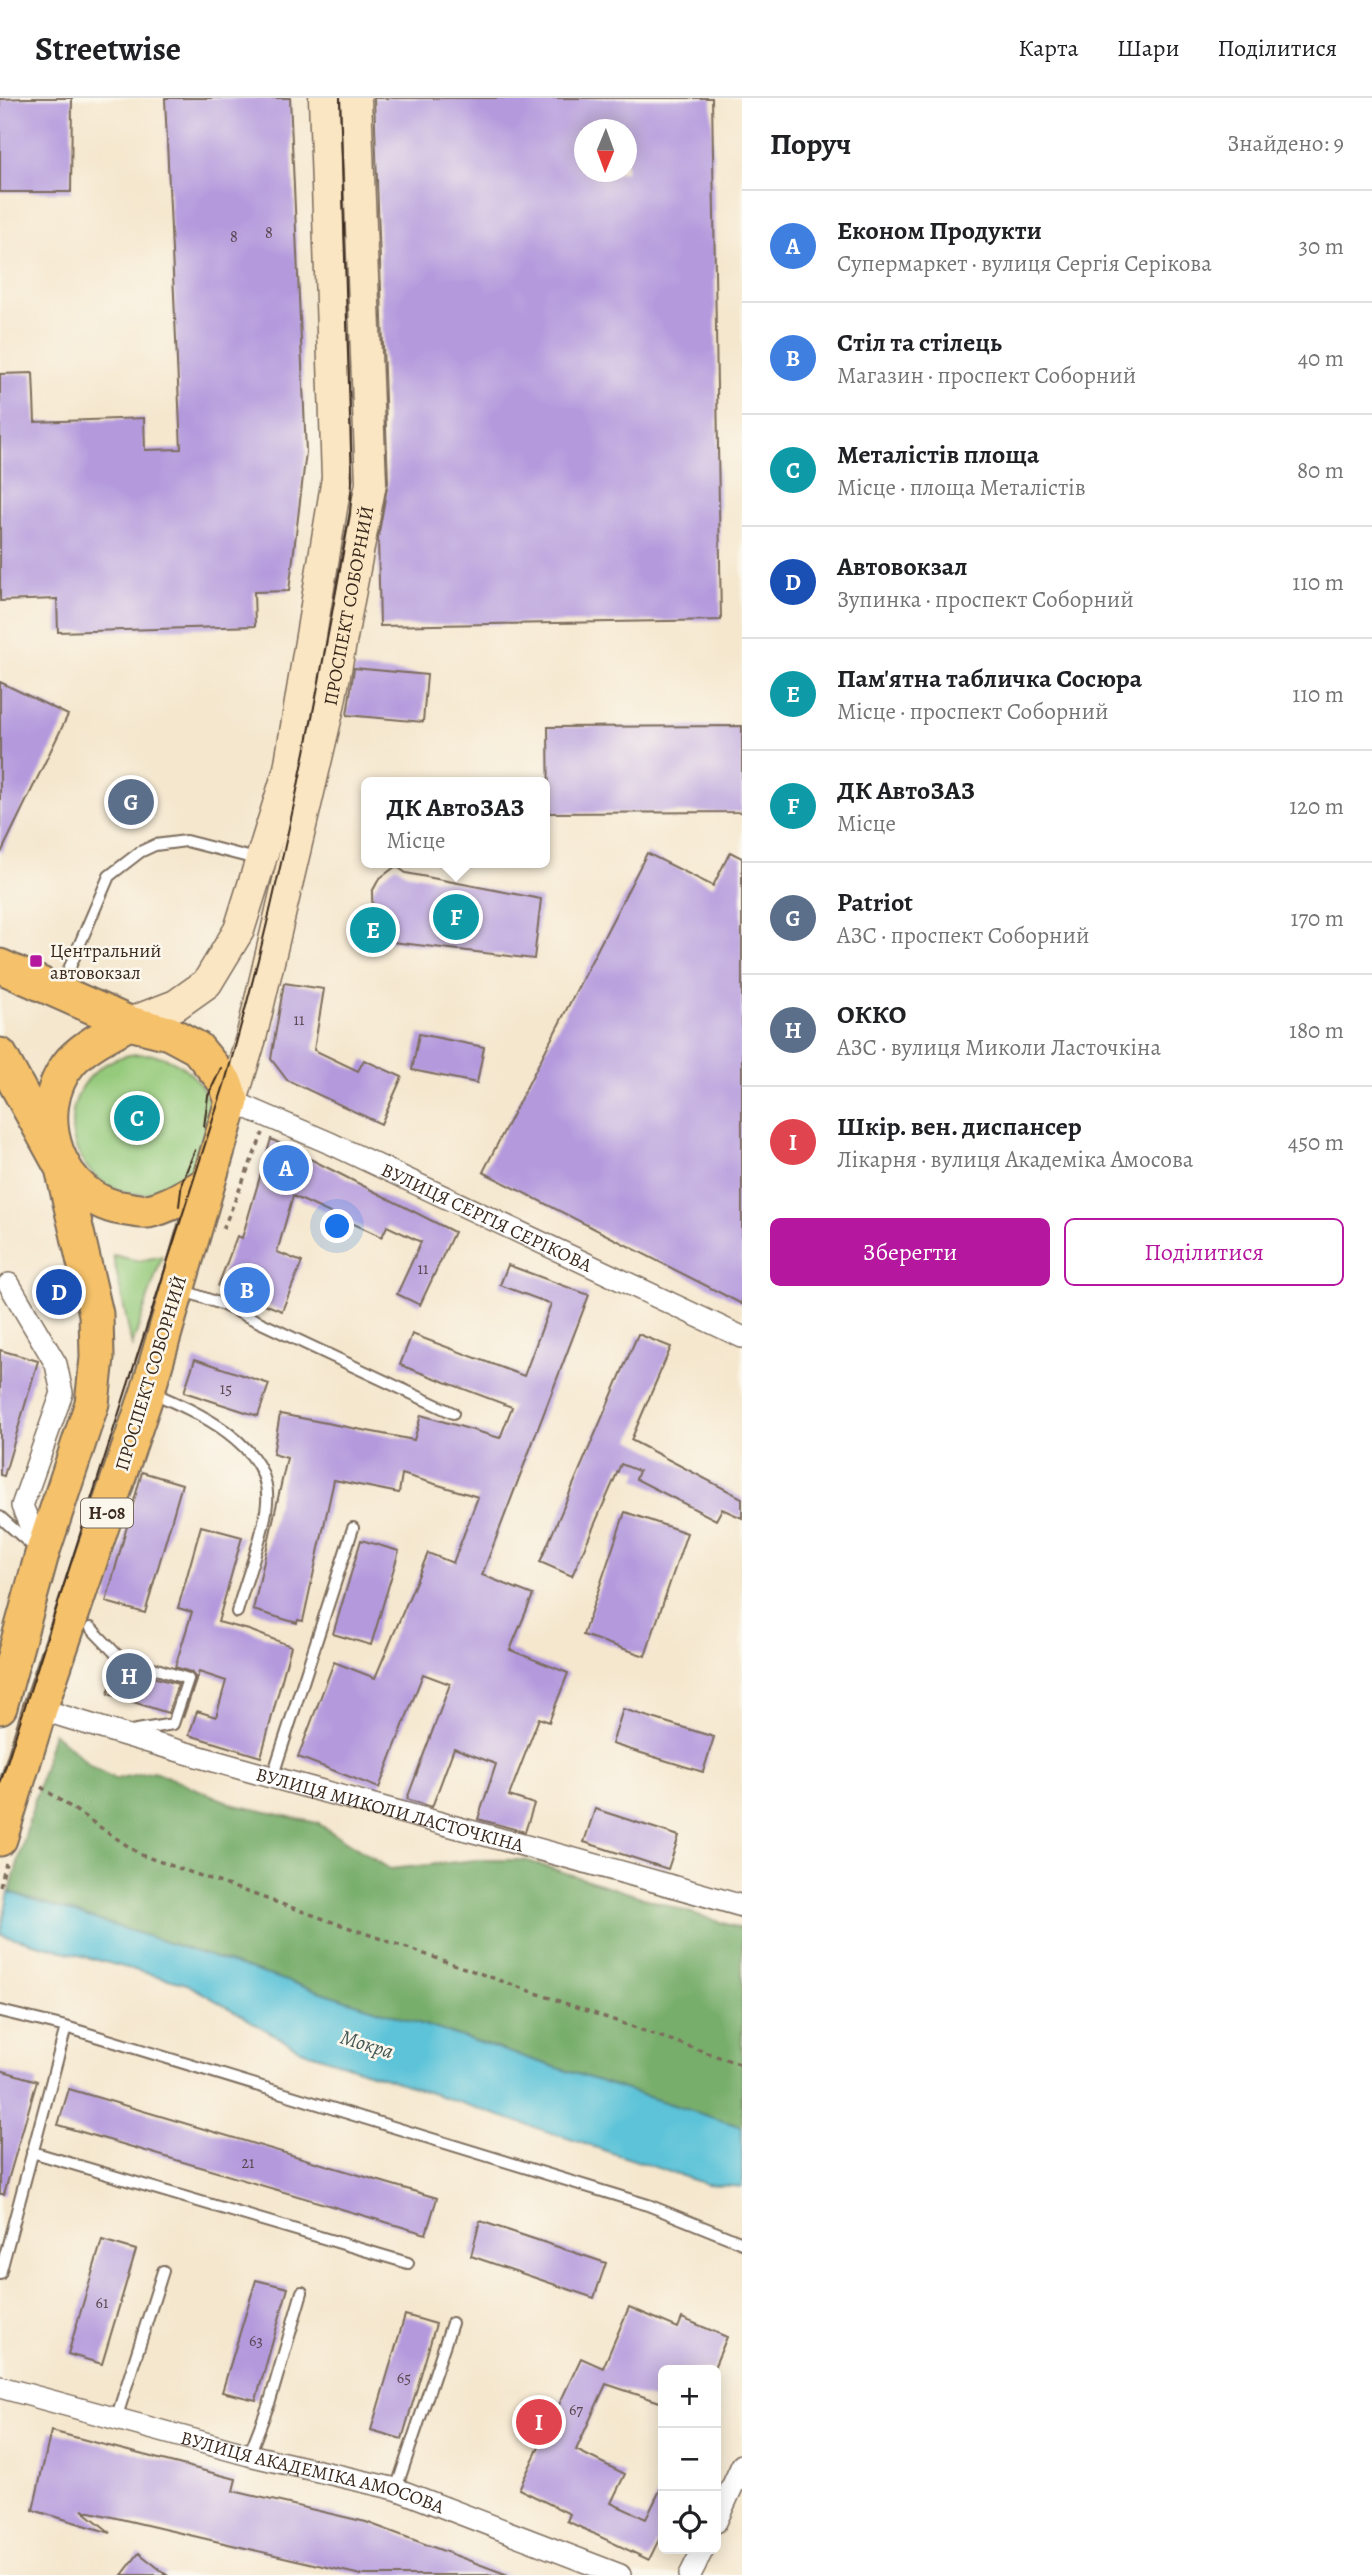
<!DOCTYPE html>
<html lang="uk">
<head>
<meta charset="utf-8">
<style>
  :root { --surface:#fff; --page:#f2f2f2; --text:#202124; --muted:#757577; --line:#e0e0e0; --accent:#b5179e }
  body { margin:0; font-family:Alegreya,serif; background:var(--page); color:var(--text) }
  .controls { position:absolute; right:21px; bottom:21px; display:grid; overflow:hidden; border-radius:10px; box-shadow:0 4px 18px #0003 }
  .controls button { width:63px; height:63px; display:grid; place-items:center; padding:0; border:0; border-bottom:2px solid var(--line); background:var(--surface); color:var(--text); font:35px sans-serif }
  .compass { position:absolute; left:574px; top:21px; width:63px; height:63px; border-radius:50%; background:var(--surface); box-shadow:0 4px 18px #0003; rotate:181deg }
  .you { position:absolute; left:338px; top:1129px; width:24px; height:24px; margin:-18px; border:5px solid #fff; border-radius:50%; background:#1a73e8; box-shadow:0 0 0 10px #1a73e833 }
  .badge { display:grid; place-items:center; width:46px; height:46px; border-radius:50%; background:var(--accent); color:#fff; font-size:23px; font-weight:700 }
  .pin { position:absolute; translate:-50% -50%; border:4px solid #fff; box-shadow:0 2px 7px #0006 }
  .popup { position:absolute; left:361px; top:679px; width:189px; height:91px; box-sizing:border-box; display:grid; place-content:center; border-radius:10px; background:var(--surface); filter:drop-shadow(0 2px 5px #0005); font-size:23px; white-space:nowrap; color:var(--muted) }
  .popup b { font-size:26px; color:var(--text) }
  .popup::after { content:''; position:absolute; left:50%; top:100%; margin-left:-14px; border:14px solid transparent; border-top-color:var(--surface) }
  .list { margin:0; padding:0; list-style:none }
  h2 { display:flex; justify-content:space-between; align-items:center; height:91px; margin:0; padding:0 28px; font-size:30px }
  h2 small { font-size:23px; font-weight:400; color:var(--muted) }
  .list li { display:grid; grid-template-columns:46px 1fr auto; gap:21px; align-items:center; box-sizing:border-box; height:112px; padding:0 28px; border-top:2px solid var(--line) }
  .list b { display:block; font-size:26px; white-space:nowrap }
  .list p { margin:0; font-size:23px; white-space:nowrap; color:var(--muted) }
  .list em { font-size:23px; font-style:normal; color:var(--muted) }
  .actions { display:flex; gap:14px; padding:21px 28px }
  .actions a { flex:1; padding:16px 0; border:2px solid var(--accent); border-radius:10px; text-align:center; font-size:24px; color:var(--accent) }
  .actions .main { background:var(--accent); color:#fff }
  .icon { flex:none; width:38px; height:38px; fill:none; stroke:currentColor; stroke-width:2; stroke-linecap:round; stroke-linejoin:round }
  .map { position:relative; flex:none; width:742px; height:2477px; overflow:hidden }
  header { display:flex; align-items:center; gap:42px; box-sizing:border-box; height:98px; padding:0 35px; background:var(--surface); border-bottom:2px solid var(--line) }
  header strong { font-size:33px }
  nav { display:flex; gap:38px; margin-inline-start:auto; font-size:24px }
  main { display:flex }
  aside { flex:1; background:var(--surface) }
  .map>svg:first-child { display:block }
</style>
</head>
<body>
<header>
<strong>Streetwise</strong>
<nav><a>Карта</a><a>Шари</a><a>Поділитися</a></nav>
</header>
<main>
<div class="map">
<svg width="742" height="2477" viewBox="0 0 742 2477">
  <rect width="100%" height="100%" fill="#fbf7ec"/>
  <filter id="ink" filterUnits="userSpaceOnUse"><feTurbulence type="fractalNoise" baseFrequency=".0143" numOctaves="2"/><feDisplacementMap in="SourceGraphic" scale="14" xChannelSelector="R" yChannelSelector="G"/><feConvolveMatrix kernelMatrix="1 2 1 2 8 2 1 2 1" color-interpolation-filters="sRGB"/></filter>
  <filter id="wash" filterUnits="userSpaceOnUse"><feTurbulence type="fractalNoise" baseFrequency=".00686" numOctaves="4" result="noise"/><feDisplacementMap in="SourceGraphic" scale="28" xChannelSelector="R" yChannelSelector="G"/><feGaussianBlur stdDeviation="1.57" result="paint"/><feColorMatrix in="noise" values="0 0 0 0 0 0 0 0 0 0 0 0 0 0 0 0 0 1.4 0 .05"/><feComposite in="paint" operator="in"/></filter>
  <g filter="url(#wash)">
    <rect width="100%" height="100%" fill="#f5e7ce"/>
    <path fill="#95ca7c" stroke="#687a4d" stroke-width="2" d="M72 1026a70 70 0 1 1 140 0a70 70 0 1 1-140 0Z
      M113,1157L139,1163L162,1158L132,1248Z"/>
    <path fill="#78ae6c" stroke="#5a6c45" stroke-width="2" d="M53,1634L91,1668L115,1681L154,1673L235,1707L317,1725L390,1771L476,1762H525L742,1831V2029L10,1794Z"/>
    <path fill="#5cc3d8" stroke="#4c767b" stroke-width="2" d="M9,1794L742,2029V2089L706,2086L301,1952L187,1886L0,1836Z"/>
    <g id="blocks">
      <path fill="#b49add" fill-rule="evenodd" d="M25,0H72L71,94H0V1Z
        M165,0H290L306,354L289,493L254,494L255,528L58,534L57,501L0,503V276L33,275L35,324L144,320L145,352L181,351Z
        M374,0H712L721,522L380,528L378,440L388,384ZM584,32H626V74H584Z
        M354,570L427,577L423,624L347,617Z
        M0,584L68,617L0,757Z
        M742,628V714L549,715L548,629Z
        M127,689L143,694L135,720L118,714Z
        M730,754L742,760V1206L483,1074L647,755L713,788Z
        M396,768L406,775L541,801L534,861L384,843L373,828L372,794L379,781Z
        M284,885L324,891L314,952L358,973L364,962L402,979L381,1026L287,982L271,961Z
        M419,936L484,949L477,985L412,972Z
        M271,1041L454,1134L420,1207L397,1196L421,1144L387,1128L382,1139L293,1098L277,1154L302,1164L282,1213L218,1188L237,1138L242,1140Z
        M508,1167L589,1197L482,1477L533,1497L510,1552L568,1575L549,1624L539,1620L509,1698L534,1706L525,1734L478,1721L496,1666L454,1650L432,1709L407,1701L450,1586L423,1576L379,1690L298,1659L334,1564L375,1580L428,1455L453,1465L478,1399L402,1376L399,1395L334,1382L303,1523L298,1522L297,1525L253,1512L287,1360L273,1356L280,1316L414,1342L421,1317L500,1340L512,1309L400,1267L412,1236L524,1278L551,1206L500,1187Z
        M638,1236L671,1249L631,1342L742,1400V1420L722,1411L716,1422L636,1381L639,1373L621,1366L572,1478L540,1464Z
        M0,1252L38,1263L4,1378L0,1377Z
        M195,1261L269,1286L258,1318L184,1294Z
        M142,1374L182,1386L145,1515L106,1504Z
        M625,1414L687,1435L645,1558L583,1537Z
        M201,1428L242,1439L218,1524L249,1532L291,1548L261,1659L189,1637L197,1613L216,1619L226,1583L199,1574L183,1620L196,1580L191,1574L175,1569L192,1514L178,1510Z
        M361,1442L399,1453L371,1547L333,1536Z
        M116,1569L178,1586L168,1615L108,1596Z
        M623,1611L714,1639L703,1674L612,1646Z
        M595,1711L679,1738L668,1771L584,1744Z
        M0,1972L37,1983L4,2096H0Z
        M69,1991L437,2100L426,2136L58,2027Z
        M480,2123L606,2165L594,2200L471,2158Z
        M102,2142L136,2152L102,2266L68,2256Z
        M256,2182L288,2190L256,2302L222,2294Z
        M629,2209L678,2230L682,2220L727,2239L713,2272H663V2305L606,2286L576,2352L625,2376L611,2405L646,2421L663,2386V2433L649,2462L567,2423L570,2416L519,2391L581,2260L603,2270Z
        M405,2217L436,2226L402,2341L371,2332Z
        M51,2333L236,2381L233,2393L366,2424L508,2477H361L82,2412L111,2435L33,2412Z
        M139,2455L167,2477H122Z"/>
    </g>
  </g>
  <g filter="url(#ink)">
    <use href="#blocks" fill-opacity="0" stroke="#7c6c5c" stroke-width="2"/>
    <g fill="none" stroke-linecap="round" stroke-linejoin="round">
      <defs>
        <path id="service" d="M60,892L109,778L140,754L155,747L186,743L260,762
          M182,1192L221,1206L453,1315
          M151,1294C195,1313 272,1346 267,1405C265,1433 245,1484 237,1514
          M0,1419L35,1450
          M91,1530L119,1559L188,1581L173,1626L131,1633
          M273,1677L353,1430
          M0,1913L66,1929L648,2107L742,2145
          M32,2054L408,2165
          M0,2176L66,1929
          M116,2321L163,2173
          M249,2357L270,2303L302,2194
          M396,2391L452,2225"/>
        <g id="minor">
          <path id="s1" d="M232,1003L332,1046L742,1239"/>
          <path d="M9,1186L56,1266L62,1295L22,1408L42,1456"/>
          <path id="s2" d="M40,1611C271,1684 508,1740 742,1808"/>
          <path id="s3" d="M0,2289L249,2357L396,2391L620,2477"/>
          <path d="M716,2424L742,2367"/>
          <path d="M690,2477L703,2451"/>
        </g>
        <g id="secondary">
          <path d="M129,925L176,907L207,885L239,832L289,671L337,380L324,0"/>
          <path id="s4" d="M232,1003L251,940L329,609L371,385L356,0"/>
        </g>
        <path id="primary" d="M0,868L129,925L169,935L197,950L225,984L232,1003L148,1293L40,1611L0,1741
          M129,925C110,935 86,947 71,963C27,1015 59,1104 127,1111C133,1112 142,1114 148,1113C168,1109 189,1096 206,1086
          M0,957L62,1070L96,1216L97,1260L92,1305L42,1456L0,1609"/>
      </defs>
      <use href="#service" stroke="#7c6c5c" stroke-width="14"/>
      <use href="#minor" stroke="#7c6c5c" stroke-width="24"/>
      <use href="#secondary" stroke="#7c6c5c" stroke-width="33"/>
      <use href="#primary" stroke="#7c6c5c" stroke-width="37"/>
      <path stroke="#7c6c5c" stroke-width="3.5" stroke-dasharray="5 5" stroke-linecap="butt" d="M223,1131L263,1035
        M41,1689L141,1757L742,1967
        M0,1788L6,1765"/>
      <use href="#service" stroke="#fff" stroke-width="10"/>
      <use href="#minor" stroke="#fff" stroke-width="21"/>
      <use href="#secondary" stroke="#fbe6c4" stroke-width="30"/>
      <use href="#primary" stroke="#f5c16b" stroke-width="33"/>
      <path stroke="#3b2a1e" stroke-width="2" d="M204,1029L208,998L221,970
        M179,1108L182,1084L195,1052
        M0,1686L225,984C279,798 316,607 350,416L352,384L340,0"/>
    </g>
  </g>
  <rect fill="#b5179e" stroke="#fbf7ec" stroke-width="2.5" x="29" y="856" width="14" height="14" rx="3.5"/>
  <g text-anchor="middle" stroke-width="5" stroke-linejoin="round" paint-order="stroke">
    <g font-size="16" fill="#59464e">
      <text x="269" y="140">8</text>
      <text x="234" y="144">8</text>
      <text x="299" y="927">11</text>
      <text x="423" y="1176">11</text>
      <text x="226" y="1296">15</text>
      <text x="248" y="2070">21</text>
      <text x="102" y="2210">61</text>
      <text x="256" y="2248">63</text>
      <text x="404" y="2285">65</text>
      <text x="576" y="2317">67</text>
    </g>
    <rect fill="#fbf7ec" stroke="#75685c" stroke-width="2" x="81" y="1400.5" width="52" height="29" rx="5"/>
    <g font-size="18" font-weight="bold" fill="#3b2a1e">
      <text x="107" y="1421">Н-08</text>
    </g>
    <g font-size="19" fill="#3b2a1e" stroke="#fbf7ec">
      <text dy="7" stroke="none"><textPath href="#s4" startOffset="509">ПРОСПЕКТ СОБОРНИЙ</textPath></text>
      <text dy="7" stroke="none"><textPath href="#s1" startOffset="280">ВУЛИЦЯ СЕРГІЯ СЕРІКОВА</textPath></text>
      <text transform="translate(150 1275) rotate(-73)" y="7">ПРОСПЕКТ СОБОРНИЙ</text>
      <text dy="7" stroke="none"><textPath href="#s2" startOffset="364">ВУЛИЦЯ МИКОЛИ ЛАСТОЧКІНА</textPath></text>
      <text dy="7" stroke="none"><textPath href="#s3" startOffset="324">ВУЛИЦЯ АКАДЕМІКА АМОСОВА</textPath></text>
    </g>
    <g font-size="19" fill="#3b2a1e" stroke="#fbf7ec" text-anchor="start">
      <text x="50" y="859">Центральний<tspan x="50" dy="22">автовокзал</tspan></text>
    </g>
    <g font-size="21" font-style="italic" fill="#455856" stroke="#fbf7ec">
      <text transform="translate(367 1946) rotate(17)" y="7">Мокра</text>
    </g>
  </g>
</svg>
<div class="controls">
<button>+</button>
<button>−</button>
<button><svg class="icon" aria-label="locate" viewBox="0 0 24 24"><circle cx="12" cy="12" r="6"/><path d="M12 2v4M12 18v4M2 12h4M18 12h4"/></svg></button>
</div>
<svg class="compass" viewBox="-18 -18 36 36"><path d="M0-13l5 13h-10z" fill="#e53935"/><path d="M0 13l5-13h-10z" fill="#757577"/></svg>
<div class="you"></div>
<div class="pin badge" style="left:286px;top:1070px;background:#3f7fe0">A</div>
<div class="pin badge" style="left:247px;top:1192px;background:#3f7fe0">B</div>
<div class="pin badge" style="left:137px;top:1020px;background:#0f9aa8">C</div>
<div class="pin badge" style="left:59px;top:1194px;background:#1a4fb4">D</div>
<div class="pin badge" style="left:373px;top:832px;background:#0f9aa8">E</div>
<div class="pin badge" style="left:456px;top:819px;background:#0f9aa8">F</div>
<div class="popup"><b>ДК АвтоЗАЗ</b>Місце</div>
<div class="pin badge" style="left:131px;top:704px;background:#5c6f8a">G</div>
<div class="pin badge" style="left:129px;top:1578px;background:#5c6f8a">H</div>
<div class="pin badge" style="left:539px;top:2324px;background:#e0444e">I</div>
</div>
<aside>
<h2>Поруч<small>Знайдено: 9</small></h2>
<ul class="list">
<li><span class="badge" style="background:#3f7fe0">A</span><div><b>Економ Продукти</b><p>Супермаркет · вулиця Сергія Серікова</p></div><em>30 m</em></li>
<li><span class="badge" style="background:#3f7fe0">B</span><div><b>Стіл та стілець</b><p>Магазин · проспект Соборний</p></div><em>40 m</em></li>
<li><span class="badge" style="background:#0f9aa8">C</span><div><b>Металістів площа</b><p>Місце · площа Металістів</p></div><em>80 m</em></li>
<li><span class="badge" style="background:#1a4fb4">D</span><div><b>Автовокзал</b><p>Зупинка · проспект Соборний</p></div><em>110 m</em></li>
<li><span class="badge" style="background:#0f9aa8">E</span><div><b>Пам'ятна табличка Сосюра</b><p>Місце · проспект Соборний</p></div><em>110 m</em></li>
<li><span class="badge" style="background:#0f9aa8">F</span><div><b>ДК АвтоЗАЗ</b><p>Місце</p></div><em>120 m</em></li>
<li><span class="badge" style="background:#5c6f8a">G</span><div><b>Patriot</b><p>АЗС · проспект Соборний</p></div><em>170 m</em></li>
<li><span class="badge" style="background:#5c6f8a">H</span><div><b>ОККО</b><p>АЗС · вулиця Миколи Ласточкіна</p></div><em>180 m</em></li>
<li><span class="badge" style="background:#e0444e">I</span><div><b>Шкір. вен. диспансер</b><p>Лікарня · вулиця Академіка Амосова</p></div><em>450 m</em></li>
</ul>
<div class="actions"><a class="main">Зберегти</a><a>Поділитися</a></div>
</aside>
</main>
</body>
</html>
